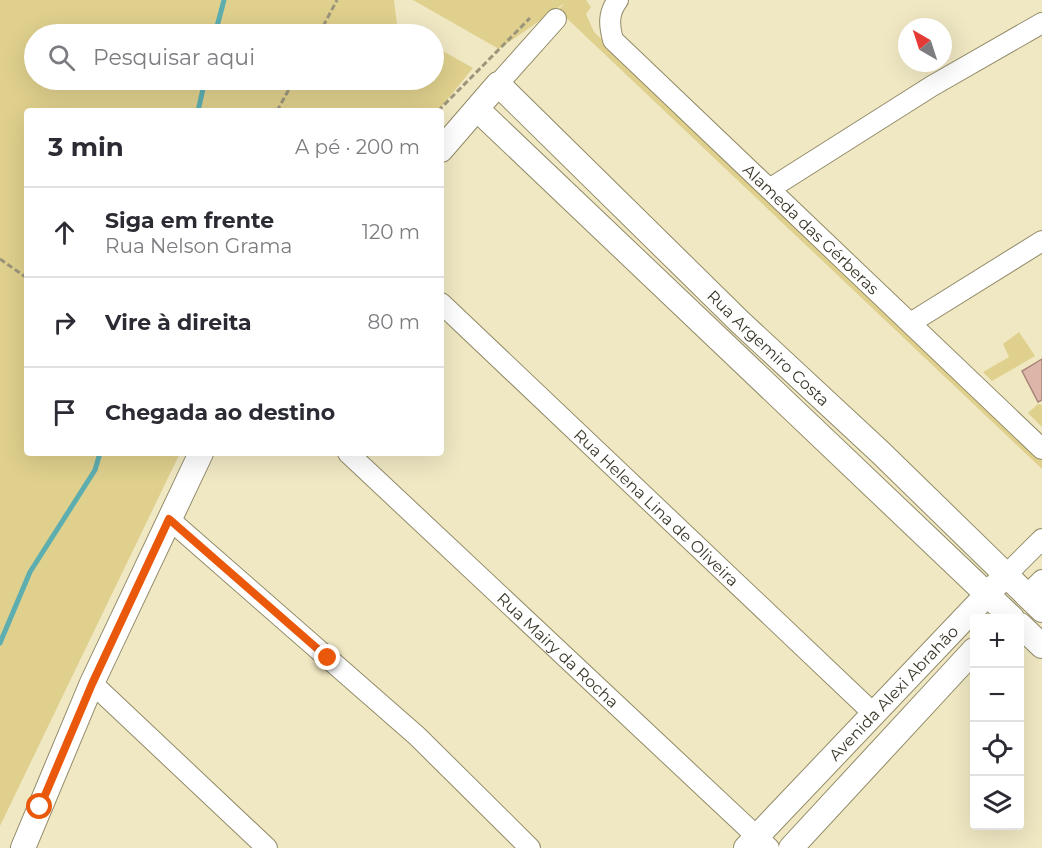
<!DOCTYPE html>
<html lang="pt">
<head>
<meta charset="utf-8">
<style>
  :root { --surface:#fff; --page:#f2f2f3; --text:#2b2b33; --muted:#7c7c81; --line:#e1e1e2 }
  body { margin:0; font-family:Montserrat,sans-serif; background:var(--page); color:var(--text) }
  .controls { position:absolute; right:18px; bottom:18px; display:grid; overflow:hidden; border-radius:6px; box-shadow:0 6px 24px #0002 }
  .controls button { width:54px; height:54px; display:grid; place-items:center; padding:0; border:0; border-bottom:2px solid var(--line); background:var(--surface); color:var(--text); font:30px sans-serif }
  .compass { position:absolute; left:898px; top:18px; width:54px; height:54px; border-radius:50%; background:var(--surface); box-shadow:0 6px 24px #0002; rotate:321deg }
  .stop { position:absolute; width:18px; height:18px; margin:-14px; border:4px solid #ea580c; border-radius:50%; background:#fff }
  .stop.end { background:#ea580c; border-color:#fff; box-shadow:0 2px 6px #0008 }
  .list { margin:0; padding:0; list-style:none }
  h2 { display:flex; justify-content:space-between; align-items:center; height:78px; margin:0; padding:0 24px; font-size:26px }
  h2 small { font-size:20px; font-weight:400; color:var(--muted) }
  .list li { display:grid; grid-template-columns:39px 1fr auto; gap:18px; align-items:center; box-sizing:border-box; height:90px; padding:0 24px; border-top:2px solid var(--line) }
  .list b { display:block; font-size:22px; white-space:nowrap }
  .list p { margin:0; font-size:20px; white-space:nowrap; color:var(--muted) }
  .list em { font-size:20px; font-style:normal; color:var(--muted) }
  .icon { flex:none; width:33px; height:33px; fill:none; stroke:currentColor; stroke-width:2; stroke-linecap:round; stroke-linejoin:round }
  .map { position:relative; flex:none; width:1042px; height:848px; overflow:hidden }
  .search { position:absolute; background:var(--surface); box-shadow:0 6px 24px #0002; left:24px; top:24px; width:420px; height:66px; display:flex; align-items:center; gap:15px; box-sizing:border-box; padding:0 21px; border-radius:33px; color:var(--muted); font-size:22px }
  .panel { position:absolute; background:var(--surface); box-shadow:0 6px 24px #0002; left:24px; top:108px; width:420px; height:348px; border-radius:6px }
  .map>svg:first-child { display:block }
</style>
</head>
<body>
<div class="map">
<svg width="1042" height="848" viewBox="0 0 1042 848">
  <rect width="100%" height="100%" fill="#f0e8c3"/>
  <path fill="#dfd08d" d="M0,0H394L397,25L413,34H34V80H434V46L473,68L438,111H27V453H180L0,826Z
    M413,0H586L591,7L586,14L594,32L1042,456V469L558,10L565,3L499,49Z
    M1019,332L1035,356L992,381L983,372L1009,357L1003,344Z
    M1038,404L1042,405V427L1028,413Z"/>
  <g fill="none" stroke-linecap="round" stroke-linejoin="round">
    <path stroke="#5eaeb0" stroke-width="5" d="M215,34L224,0
      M198,111L205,80
      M0,643L30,572L95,470L100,453"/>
  </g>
  <path fill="#ddb6a9" stroke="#a98579" stroke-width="1.5" d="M1042,359V400L1038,402L1022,371Z"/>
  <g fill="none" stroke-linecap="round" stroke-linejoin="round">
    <defs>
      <g id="minor">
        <path id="s1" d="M618,0C608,13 609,25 613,40L1042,449"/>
        <path d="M498,84L556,19"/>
        <path d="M771,188L932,86L1042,23"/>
        <path id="s2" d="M441,303L873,713"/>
        <path d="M912,322L1042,241"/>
        <path id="s3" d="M348,453L769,848"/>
        <path d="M169,519L417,736L530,848"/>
        <path d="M1006,575L1042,539"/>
        <path d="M1027,595L1042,580"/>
        <path d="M92,683L267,848"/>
      </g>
      <g id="tertiary">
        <path d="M477,109L1012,618"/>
        <path id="s4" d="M441,150L498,84L740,322L880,452L1042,610"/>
        <path d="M1020,625L1042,646"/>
        <path d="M23,848L92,683L201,453"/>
        <path id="s5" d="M746,848L998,583"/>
        <path d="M791,848L974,650"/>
      </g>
    </defs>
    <use href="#minor" stroke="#928b69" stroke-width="22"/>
    <use href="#tertiary" stroke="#928b69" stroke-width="26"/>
    <path stroke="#9b957b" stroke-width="3" stroke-dasharray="6 3" stroke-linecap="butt" d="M319,34L337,0
      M277,111L294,80
      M438,111L530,18
      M0,259L27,278"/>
    <use href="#minor" stroke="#fff" stroke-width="20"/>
    <use href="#tertiary" stroke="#fff" stroke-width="24"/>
  </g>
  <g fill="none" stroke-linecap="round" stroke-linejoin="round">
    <path stroke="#ea580c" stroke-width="8" d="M40,807L92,684L169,519L328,658"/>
  </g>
  <g text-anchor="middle" stroke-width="4.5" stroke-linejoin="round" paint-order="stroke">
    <g font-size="16" fill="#3a3729" stroke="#fff">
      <text dy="6" stroke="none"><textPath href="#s1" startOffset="316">Alameda das Gérberas</textPath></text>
      <text dy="6" stroke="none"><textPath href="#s4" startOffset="465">Rua Argemiro Costa</textPath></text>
      <text dy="6" stroke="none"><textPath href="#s2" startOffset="297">Rua Helena Lina de Oliveira</textPath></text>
      <text dy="6" stroke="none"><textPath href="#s3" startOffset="288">Rua Mairy da Rocha</textPath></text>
      <text dy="6" stroke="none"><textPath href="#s5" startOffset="214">Avenida Alexi Abrahão</textPath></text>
    </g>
  </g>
</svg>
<div class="controls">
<button>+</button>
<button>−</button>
<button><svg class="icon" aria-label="locate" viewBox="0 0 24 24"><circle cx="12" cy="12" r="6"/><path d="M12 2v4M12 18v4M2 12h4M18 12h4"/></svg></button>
<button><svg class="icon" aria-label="layers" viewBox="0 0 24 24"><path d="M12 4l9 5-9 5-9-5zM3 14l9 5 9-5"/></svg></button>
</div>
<svg class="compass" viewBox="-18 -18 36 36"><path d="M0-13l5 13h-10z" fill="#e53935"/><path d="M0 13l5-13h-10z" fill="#7c7c81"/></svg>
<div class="stop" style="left:40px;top:807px"></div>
<div class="stop end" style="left:328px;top:658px"></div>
<div class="search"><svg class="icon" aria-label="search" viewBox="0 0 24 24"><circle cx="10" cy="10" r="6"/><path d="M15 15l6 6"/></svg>Pesquisar aqui</div>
<section class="panel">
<h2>3 min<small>A pé · 200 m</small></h2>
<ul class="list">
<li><svg class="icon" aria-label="ahead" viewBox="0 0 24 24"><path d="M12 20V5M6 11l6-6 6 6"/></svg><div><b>Siga em frente</b><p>Rua Nelson Grama</p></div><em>120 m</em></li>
<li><svg class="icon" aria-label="right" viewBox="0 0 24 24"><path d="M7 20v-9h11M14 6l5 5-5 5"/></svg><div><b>Vire à direita</b></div><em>80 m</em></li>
<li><svg class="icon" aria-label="arrive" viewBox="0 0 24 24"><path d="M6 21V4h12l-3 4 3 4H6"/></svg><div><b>Chegada ao destino</b></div></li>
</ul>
</section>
</div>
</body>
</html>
